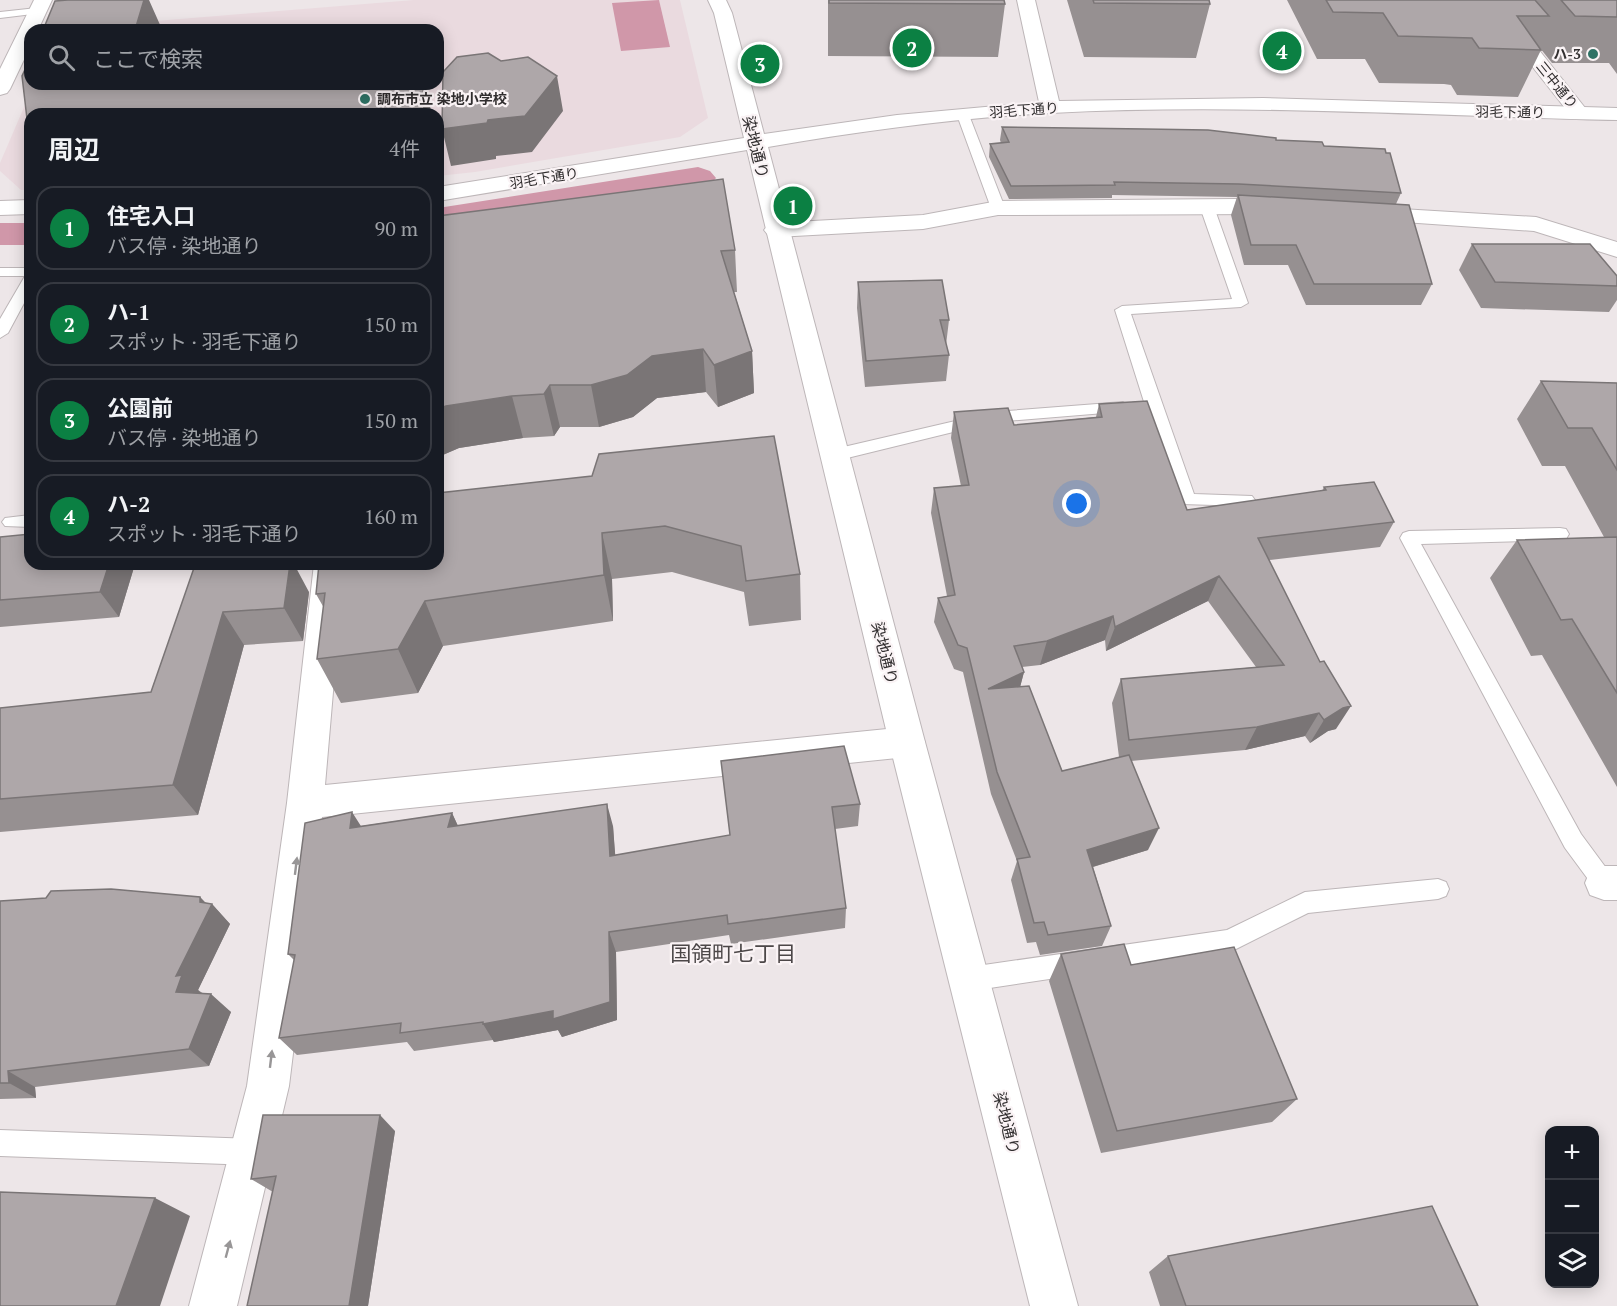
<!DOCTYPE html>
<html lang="ja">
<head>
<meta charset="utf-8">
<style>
  :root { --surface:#171b24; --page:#242831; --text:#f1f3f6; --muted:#9ea1a6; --line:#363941; --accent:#0b8043 }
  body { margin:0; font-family:"PT Serif","Noto Sans JP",serif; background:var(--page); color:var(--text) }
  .controls { position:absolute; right:18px; bottom:18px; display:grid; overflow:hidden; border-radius:12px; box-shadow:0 3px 15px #0003 }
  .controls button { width:54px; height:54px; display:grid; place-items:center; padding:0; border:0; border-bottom:2px solid var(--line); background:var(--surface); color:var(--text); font:30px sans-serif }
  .you { position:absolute; left:1077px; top:504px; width:21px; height:21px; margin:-15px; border:4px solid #fff; border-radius:50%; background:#1a73e8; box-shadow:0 0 0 9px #1a73e833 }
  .badge { display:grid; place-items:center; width:39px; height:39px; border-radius:50%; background:var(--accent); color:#fff; font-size:20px; font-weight:700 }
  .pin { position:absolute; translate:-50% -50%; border:3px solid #fff; box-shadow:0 2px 6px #0006 }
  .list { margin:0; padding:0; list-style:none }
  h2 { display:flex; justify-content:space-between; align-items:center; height:78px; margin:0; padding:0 24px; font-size:26px }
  h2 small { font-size:20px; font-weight:400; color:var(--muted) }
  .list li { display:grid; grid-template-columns:39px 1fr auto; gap:18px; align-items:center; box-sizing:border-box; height:84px; margin:0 12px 12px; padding:0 12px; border:2px solid var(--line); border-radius:18px }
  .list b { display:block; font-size:22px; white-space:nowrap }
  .list p { margin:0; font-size:20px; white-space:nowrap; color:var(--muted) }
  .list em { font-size:20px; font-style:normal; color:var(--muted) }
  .icon { flex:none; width:33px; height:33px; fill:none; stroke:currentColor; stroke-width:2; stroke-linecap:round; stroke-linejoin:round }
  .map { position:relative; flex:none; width:1617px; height:1306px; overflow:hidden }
  .search { position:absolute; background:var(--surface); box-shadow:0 3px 15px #0003; left:24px; top:24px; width:420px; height:66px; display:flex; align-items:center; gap:15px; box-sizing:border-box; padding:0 21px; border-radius:18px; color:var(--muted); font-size:22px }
  .panel { position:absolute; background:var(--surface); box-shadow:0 3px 15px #0003; left:24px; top:108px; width:420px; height:462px; border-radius:18px }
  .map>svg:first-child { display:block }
</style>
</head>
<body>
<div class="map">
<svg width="1617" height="1306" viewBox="0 0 1617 1306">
  <rect width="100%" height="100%" fill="#ede6e8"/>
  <path fill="#eadadf" d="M414,0H680L708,118L680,137L475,172L438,176V114H30V190H21L0,171V163L34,84H438V30L58,29Z"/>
  <path fill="#d097a9" d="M659,0L670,47L621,51L612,3Z"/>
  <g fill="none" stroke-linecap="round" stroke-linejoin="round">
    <path fill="#d097a9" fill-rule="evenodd" d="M698,167L710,171L716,178L710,185L438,230V208Z
      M0,223H30V245H0Z"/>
    <defs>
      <path id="lane" d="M37,8L42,11L41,13L0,18V12Z
        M963,111L969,115L1005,208L1003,211L998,212L991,208L957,115Z
        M1207,203L1214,207L1248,303L1241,307L1131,314L1194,494L1252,496L1255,500L1246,506L1182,504L1145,405L1115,310L1122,306L1232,299L1200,207Z
        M0,268H30V292L8,333L0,338V319L25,276H0Z
        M1123,402L1131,407L1129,411L994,422L835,461L827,455L835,449L994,412Z
        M30,515V527L5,526L2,522L5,518Z
        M1560,528L1566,529L1569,534L1566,539L1560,540L1421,544L1581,834L1612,876L1615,883L1612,890L1604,893L1596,890L1565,848L1400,538L1403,533L1409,531Z
        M1438,879L1446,882L1449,889L1446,896L1438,899L1308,913L1230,952L970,991L962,987L958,979L962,971L970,967L1227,930L1305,892Z
        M0,1130L254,1139L263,1143L267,1152L263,1161L254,1165L0,1156Z"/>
      <path id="street" d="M34,0H52L38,30H30V47L10,89L7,93L0,95V69Z
        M1480,0H1499L1586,109L1589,113L1586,117H1572Z
        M1235,199L1286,204L1289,209L1286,214L998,215L923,229L776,237L768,235L764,230L768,225L776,223L923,215L998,201Z
        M1368,207L1536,217L1617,242V257L1534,231L1360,219L1356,214L1360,209Z
        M314,564H344L325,785L907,727L919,732L925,742L919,752L907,757L322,817L289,1086L237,1306H189L247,1086L287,803Z
        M1604,866H1617V900H1604L1590,895L1585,883L1590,871Z"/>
      <path id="secondary" d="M708,0H726L732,13L764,134L897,115L1039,102L1017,0H1035L1059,101L1263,98L1617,108V120C1429,116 1239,103 1051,113C956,118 861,131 768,147L925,742L1078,1306H1030L889,742L747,150L438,201V187L744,138L714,13Z
        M30,200V214L0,215V201Z"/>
    </defs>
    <use href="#lane" stroke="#bdb6b8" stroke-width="2"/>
    <use href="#street" stroke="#bdb6b8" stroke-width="2"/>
    <use href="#secondary" stroke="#bdb6b8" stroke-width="2"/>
    <use href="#lane" fill="#fff" fill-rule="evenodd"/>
    <use href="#street" fill="#fff" fill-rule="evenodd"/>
    <use href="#secondary" fill="#fff" fill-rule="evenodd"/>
  </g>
  <path fill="#969091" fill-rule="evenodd" d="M828,0H1004L1005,4L998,57L828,56Z
    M1067,0H1209L1210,4L1196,58L1084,57Z
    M1287,0H1617V74L1609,63H1552L1536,43L1541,50L1518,97L1457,95L1451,85L1444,84L1379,83L1365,59H1317Z
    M1002,127L1276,140L1386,153L1401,193L1396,204L1432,284L1421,305H1306L1288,265H1244L1231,215L1237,197L1112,195V198L1009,199L989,157L990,144L1001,143L1000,140Z
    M438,216L735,250L737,292H734L752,351L754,393L718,407L706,392L657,398L633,417L599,427H560L554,436L523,438L459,448L438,457Z
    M1472,244L1617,276V300L1609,312L1481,308L1459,270Z
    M858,282L949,320L946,345L949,355L946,381L865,387L857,308Z
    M1541,381L1617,383V787L1542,655L1531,656L1490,578L1517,540L1604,537L1565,466H1542L1517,419Z
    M1099,404L1187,510L1322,491L1324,487L1394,522L1380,547L1269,560L1336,729L1328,731L1310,743L1305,736L1245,750L1131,761L1148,850L1093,867L1111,926L1102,946L1040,955L1036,942L1027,943L1011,880L1017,861L991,794L963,672L954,669L934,622L938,598L947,596L931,513L934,488L961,486L951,438L954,412L1014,425L1096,417ZM1208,601L1256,667L1121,679L1112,703L1119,757L1062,771L1020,687L1024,672L1022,667L1040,665L1105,640L1106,651Z
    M592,476L800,574L801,620L749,626L744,592L672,572L612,579L613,621L443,646L418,693L341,703L317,659L324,608L316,594Z
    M0,537L135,564L119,617L0,627Z
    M195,565L309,592L303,641L244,645L198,815L0,832V708L151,692Z
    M721,761L860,804L858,826L835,829L846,908L845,928L731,944L729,935L616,952L617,1020L562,1037L558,1030L494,1042L493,1040L414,1051L407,1042L297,1055L279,1038L294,960L288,954L361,826L452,813L458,826H613L615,856L730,835Z
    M200,897L206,903L212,904L230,924L198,990L231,1012L209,1066L35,1087L36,1098L0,1099V901Z
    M1061,954L1131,965L1297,1099L1272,1122L1101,1153L1049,981Z
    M395,1131L368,1306H247L273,1192L251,1179Z
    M1168,1256L1478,1306H1160L1149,1272Z"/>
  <path fill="#7a7576" d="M144,0H149L161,27L160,30H135Z
    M557,76L563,111L532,152L496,156V159L451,166L442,129Z
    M423,84H424L432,114H424Z
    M703,349L706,392L657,398L633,417L599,427L591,385L652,356Z
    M752,351L754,393L718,407L714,365Z
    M550,385L560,427L554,436L544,394Z
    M512,396L523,438L459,448L438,457V409L446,406Z
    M602,533L612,579L613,621L604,575Z
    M109,564H135L119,617L100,592Z
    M290,564H294L309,592L303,641L284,608Z
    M1219,576L1208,601L1106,651L1115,627Z
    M425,601L443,646L418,693L398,649Z
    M223,612L244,645L198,815L173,785Z
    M1113,616L1105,640L1040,665L1047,641Z
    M1024,672L1018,695L988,689Z
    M1351,706L1336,729L1328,731L1310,743L1324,720L1343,708Z
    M1319,713L1305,736L1245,750L1257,727Z
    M607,804L613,826L617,878L610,856Z
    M352,812L366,834L350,828Z
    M452,813L462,835L448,827Z
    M1159,828L1148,850L1079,871L1087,850Z
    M200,897L210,908L212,904L230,924L198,990L202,994L176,992V976L200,902Z
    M609,932L616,952L617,1020L562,1037L558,1030L494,1042L483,1024Z
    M211,994L231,1012L209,1066L189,1049Z
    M8,1071L35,1087L36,1098L9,1083Z
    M380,1115L395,1131L368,1306H349Z
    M155,1198L190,1216L160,1306H116Z"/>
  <path fill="#aea7a9" stroke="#7a7576" stroke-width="1.5" d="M68,0H144L135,30H43L55,1Z
    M829,0H1004L1005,4L829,3Z
    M1093,0H1209L1210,4L1094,3Z
    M1326,0H1535L1549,16H1517L1541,50L1479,48L1472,38L1398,36L1383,13L1333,12Z
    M1561,0H1617V17L1575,16Z
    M488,53L501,61L528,57L557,76L525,116L488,120L487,123L442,129L443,72L457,57Z
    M30,59V84H423L424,114H30V136H29L22,76Z
    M1002,127L1145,129L1208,130L1276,138V140L1322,142L1324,146L1385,149L1386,153H1390L1401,193L1239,184L1114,182L1115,185L1011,186L990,144L1009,142Z
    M723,179L735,250L721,251L752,351L714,365L703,349L652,356L627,375L591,385H550L544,394L512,396L446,406L438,409V216Z
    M1238,195L1409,205L1432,284H1314L1296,245H1251Z
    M1472,244H1590L1617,276V286L1495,282Z
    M942,280L949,320H940L949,355L866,361L858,282Z
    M1541,381L1617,383V470L1592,428H1568Z
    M1147,401L1187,510L1326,490L1324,487L1374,482L1394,522L1258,538L1320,662L1324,661L1351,706L1343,708L1324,720L1319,713L1257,727L1129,740L1121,679L1284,665L1219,576L1115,627L1113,616L1047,641L1014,646L1024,672L988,689L1029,686L1062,771L1129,755L1159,828L1087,850L1111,926L1048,935L1044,922L1034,923L1017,859L1030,857L997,772L967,648L958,645L938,598L955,595L934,488L969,485L954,412L1008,408L1014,425L1102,417L1099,404Z
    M774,436L800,574L746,581L741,546L665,526L602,533L604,575L425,601L398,649L317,659L325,593L316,594L319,564H438V493L592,476L599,454Z
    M30,534V564H109L100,592L0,600V537Z
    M1617,537V693L1572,619L1561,620L1517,540Z
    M206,564H290L284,608L223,612L173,785L0,799V708L151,692L195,565Z
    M844,746L860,804L832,807L846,908L728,924L727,915L609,932L610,1002L553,1019V1011L483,1024V1022L400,1033L401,1023L279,1038L295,955L288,954L305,823L352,812L350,828L452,813L448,827L607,804L610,856L730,835L721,761Z
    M111,889L200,897V902L212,904L176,976L182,975L176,992L211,994L189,1049L8,1071L9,1083H0V901L46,898L51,891Z
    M1124,944L1131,965L1234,947L1297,1099L1117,1131L1061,954Z
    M263,1115H380L349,1306H247L276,1176L251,1179Z
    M0,1192L155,1198L116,1306H0Z
    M1432,1206L1478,1306H1186L1168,1256Z"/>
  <defs><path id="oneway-solid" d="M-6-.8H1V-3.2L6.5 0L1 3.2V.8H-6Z" transform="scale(1.5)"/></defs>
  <g fill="#989697">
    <use href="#oneway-solid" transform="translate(296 866) rotate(-83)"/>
    <use href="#oneway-solid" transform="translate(271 1059) rotate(-83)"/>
    <use href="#oneway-solid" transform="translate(228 1249) rotate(-75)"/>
  </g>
  <g fill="#2f7265" stroke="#faf3f5" stroke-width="2">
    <circle cx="1593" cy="54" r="6"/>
    <circle cx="365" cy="99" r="6"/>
  </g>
  <g text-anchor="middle" stroke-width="4.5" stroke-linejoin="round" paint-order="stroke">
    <g font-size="14" font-weight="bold" fill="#312e2f" stroke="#faf3f5" text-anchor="end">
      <text x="1581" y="59">ハ-3</text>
      <text x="377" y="104" text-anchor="start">調布市立 染地小学校</text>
    </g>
    <g font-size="14" fill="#312e2f" stroke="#faf3f5">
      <text transform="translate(1557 85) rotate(51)" y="5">三中通り</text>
      <text transform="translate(1024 110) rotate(-4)" y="5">羽毛下通り</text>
      <text transform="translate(1510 112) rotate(1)" y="5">羽毛下通り</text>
      <text transform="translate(544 178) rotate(-9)" y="5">羽毛下通り</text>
    </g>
    <g font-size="16" fill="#312e2f" stroke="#faf3f5">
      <text transform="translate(756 147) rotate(76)" y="6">染地通り</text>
      <text transform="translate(885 653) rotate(76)" y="6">染地通り</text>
      <text transform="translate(1007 1123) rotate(76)" y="6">染地通り</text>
    </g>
    <g font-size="21" fill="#4c4748" stroke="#faf3f5">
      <text x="733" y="961">国領町七丁目</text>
    </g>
  </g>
</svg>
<div class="controls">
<button>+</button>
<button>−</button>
<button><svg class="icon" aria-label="layers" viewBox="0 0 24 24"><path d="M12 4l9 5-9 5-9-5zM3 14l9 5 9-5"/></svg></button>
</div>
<div class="you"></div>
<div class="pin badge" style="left:793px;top:206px">1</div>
<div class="pin badge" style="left:912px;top:48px">2</div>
<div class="pin badge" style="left:760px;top:64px">3</div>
<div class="pin badge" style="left:1282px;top:51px">4</div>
<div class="search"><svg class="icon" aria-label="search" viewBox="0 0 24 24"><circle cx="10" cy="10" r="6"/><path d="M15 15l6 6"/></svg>ここで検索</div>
<section class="panel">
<h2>周辺<small>4件</small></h2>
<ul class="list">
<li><span class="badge">1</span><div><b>住宅入口</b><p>バス停 · 染地通り</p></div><em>90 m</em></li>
<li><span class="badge">2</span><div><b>ハ-1</b><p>スポット · 羽毛下通り</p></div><em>150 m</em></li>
<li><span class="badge">3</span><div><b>公園前</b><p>バス停 · 染地通り</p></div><em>150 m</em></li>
<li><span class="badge">4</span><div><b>ハ-2</b><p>スポット · 羽毛下通り</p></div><em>160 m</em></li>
</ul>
</section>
</div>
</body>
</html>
